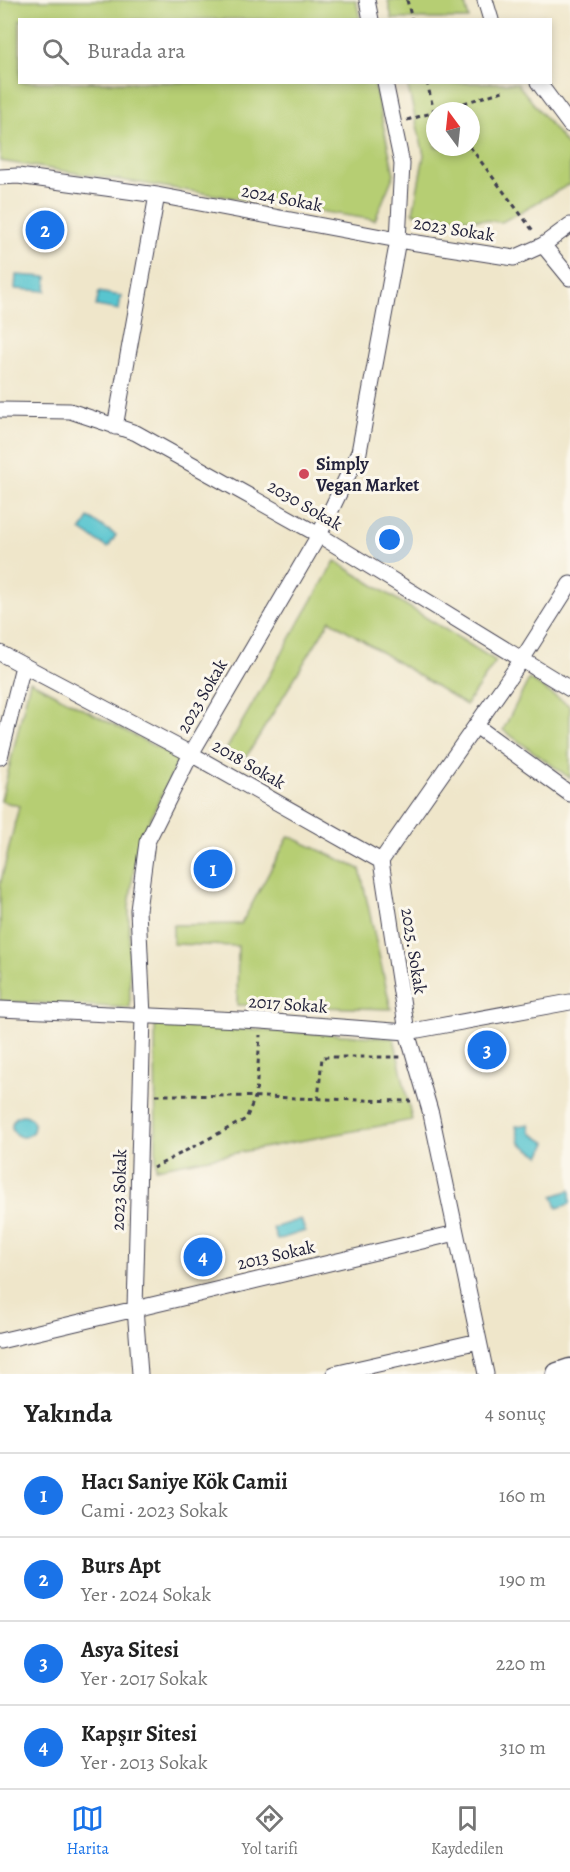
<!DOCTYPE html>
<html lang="tr">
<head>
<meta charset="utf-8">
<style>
  :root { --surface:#fff; --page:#f6f6f6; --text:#222; --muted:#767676; --line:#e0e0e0; --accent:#1a73e8 }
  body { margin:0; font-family:Alegreya,serif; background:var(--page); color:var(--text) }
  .compass { position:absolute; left:426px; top:102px; width:54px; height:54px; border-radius:50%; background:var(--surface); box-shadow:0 3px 9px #0003; rotate:345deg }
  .you { position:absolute; left:390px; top:540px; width:21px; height:21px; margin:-15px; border:4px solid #fff; border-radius:50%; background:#1a73e8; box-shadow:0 0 0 9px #1a73e833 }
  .badge { display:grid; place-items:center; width:39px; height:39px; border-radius:50%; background:var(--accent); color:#fff; font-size:20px; font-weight:700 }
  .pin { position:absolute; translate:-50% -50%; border:3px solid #fff; box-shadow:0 2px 6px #0006 }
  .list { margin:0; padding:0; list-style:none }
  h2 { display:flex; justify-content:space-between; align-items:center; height:78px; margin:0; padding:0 24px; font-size:26px }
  h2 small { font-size:20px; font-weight:400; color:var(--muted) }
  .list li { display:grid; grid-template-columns:39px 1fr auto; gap:18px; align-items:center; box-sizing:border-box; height:84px; padding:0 24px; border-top:2px solid var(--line) }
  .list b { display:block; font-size:22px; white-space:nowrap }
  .list p { margin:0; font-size:20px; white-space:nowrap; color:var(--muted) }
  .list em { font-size:20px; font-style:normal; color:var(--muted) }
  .icon { flex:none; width:33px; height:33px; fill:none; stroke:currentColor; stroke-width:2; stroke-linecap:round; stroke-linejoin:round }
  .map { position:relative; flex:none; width:570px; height:1374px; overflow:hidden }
  .search { position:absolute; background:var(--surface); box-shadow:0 3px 9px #0003; left:18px; right:18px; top:18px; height:66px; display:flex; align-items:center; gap:15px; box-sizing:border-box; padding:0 21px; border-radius:0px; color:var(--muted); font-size:22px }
  .sheet { height:414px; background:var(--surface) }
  nav { display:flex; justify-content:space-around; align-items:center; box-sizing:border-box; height:84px; border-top:2px solid var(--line); background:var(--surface); font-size:16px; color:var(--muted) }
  nav a { display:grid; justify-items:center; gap:3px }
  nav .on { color:var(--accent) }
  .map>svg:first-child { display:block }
</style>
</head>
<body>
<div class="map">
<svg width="570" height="1374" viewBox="0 0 570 1374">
  <rect width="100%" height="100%" fill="#fbf7ec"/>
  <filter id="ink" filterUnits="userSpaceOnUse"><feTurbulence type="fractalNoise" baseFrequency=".0167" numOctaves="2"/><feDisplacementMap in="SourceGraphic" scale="12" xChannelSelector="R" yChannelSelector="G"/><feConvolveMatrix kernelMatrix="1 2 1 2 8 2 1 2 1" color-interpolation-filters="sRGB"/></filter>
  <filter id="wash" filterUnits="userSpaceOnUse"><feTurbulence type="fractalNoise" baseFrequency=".008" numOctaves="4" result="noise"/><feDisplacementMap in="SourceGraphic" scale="24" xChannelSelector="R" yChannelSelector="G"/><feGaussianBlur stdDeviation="1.35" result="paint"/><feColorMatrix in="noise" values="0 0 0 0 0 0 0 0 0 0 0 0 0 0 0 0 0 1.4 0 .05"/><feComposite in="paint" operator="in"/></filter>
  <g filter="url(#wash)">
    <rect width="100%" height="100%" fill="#efe6ca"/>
    <path fill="#b6ce73" stroke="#6c7857" stroke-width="1.5" fill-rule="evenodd" d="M0,0H356L360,19L20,20V82L374,83L394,174L375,220L0,161Z
      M388,0H464L469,19H392Z
      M407,83H517L570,149V184L502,222L413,213L424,155ZM435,111H471V147H435Z
      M335,561L496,661L466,705L330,620L245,759L226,750Z
      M529,679L570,706V778L503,730Z
      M30,681L179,759L137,846L129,907L130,1008L0,1001V885L19,806L1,801Z
      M289,836L360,869L391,1009L237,1005L238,946L173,944V925L241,924Z
      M155,1024L394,1038L412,1120L156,1168Z"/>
    <path fill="#58c5cf" stroke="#3d7485" stroke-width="1.5" d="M16,275L47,277L46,291L15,289Z
      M99,292L121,296L119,310L96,306Z
      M89,518L116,535L108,548L81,530Z
      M12 1126a11 11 0 1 1 22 0a11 11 0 1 1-22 0Z
      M529,1124L531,1133L547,1143L540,1156L520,1143L516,1126Z
      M570,1190V1204L557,1208L553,1196Z
      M301,1219L305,1231L277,1240L273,1228Z"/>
  </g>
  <g filter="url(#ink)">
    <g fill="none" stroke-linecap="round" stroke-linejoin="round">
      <defs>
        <path id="street" d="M367,0L371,20
          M485,0L491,20
          M538,82L570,125
          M0,177L18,176L157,195L398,240L402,164L385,82
          M543,245L570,278
          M0,410L70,411L136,433L319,535L570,689
          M115,427L157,195
          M0,653L191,754L381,861
          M476,726L570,794
          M0,757L23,666
          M0,1009L261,1021L407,1032L570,1002
          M0,1341L456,1233
          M140,1374L135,1308L143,1016L138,910L147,842L191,754L319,535L359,452L398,240L514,258L543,245L570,225
          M334,1374L479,1341
          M486,1374L431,1114L407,1032L381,861L523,658L570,584"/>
        <path id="primary" d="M558,1374L570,1370"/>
      </defs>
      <use href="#street" stroke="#413f50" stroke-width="17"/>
      <use href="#primary" stroke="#413f50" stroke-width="25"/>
      <path stroke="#413f50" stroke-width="3" stroke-dasharray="4.5 4.5" stroke-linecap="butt" d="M407,0L412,20
        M427,82L434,112
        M438,111L503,91
        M407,120L435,112
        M470,147L534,232
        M156,1095C241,1095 326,1100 411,1101
        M318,1100L322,1057H401
        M153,1168L246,1119L256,1095L260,1035"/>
      <use href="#street" stroke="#fff" stroke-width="15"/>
      <use href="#primary" stroke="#fff" stroke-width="22"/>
    </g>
  </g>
  <circle fill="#d1495b" stroke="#fbf7ec" stroke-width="2" cx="304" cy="474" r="6"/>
  <g text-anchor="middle" stroke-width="6" stroke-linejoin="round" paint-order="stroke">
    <g font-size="18" fill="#22223b" stroke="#fbf7ec">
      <text transform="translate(282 198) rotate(11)" y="6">2024 Sokak</text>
      <text transform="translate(454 229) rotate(9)" y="6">2023 Sokak</text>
      <text transform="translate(305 505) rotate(30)" y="6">2030 Sokak</text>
      <text transform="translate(202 696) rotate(-60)" y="6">2023 Sokak</text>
      <text transform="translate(249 764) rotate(30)" y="6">2018 Sokak</text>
      <text transform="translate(414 951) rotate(81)" y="6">2025. Sokak</text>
      <text transform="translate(288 1004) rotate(4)" y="6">2017 Sokak</text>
      <text transform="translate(119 1190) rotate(-88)" y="6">2023 Sokak</text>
      <text transform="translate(276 1255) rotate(-13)" y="6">2013 Sokak</text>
    </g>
    <g font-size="18" font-weight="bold" fill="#22223b" stroke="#fbf7ec" text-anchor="start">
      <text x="316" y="470">Simply<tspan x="316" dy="21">Vegan Market</tspan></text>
    </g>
  </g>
</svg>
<svg class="compass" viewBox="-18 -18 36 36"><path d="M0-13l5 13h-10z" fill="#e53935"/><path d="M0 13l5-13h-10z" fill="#767676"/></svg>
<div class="you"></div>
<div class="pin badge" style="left:213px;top:869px">1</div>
<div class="pin badge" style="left:45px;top:230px">2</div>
<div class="pin badge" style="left:487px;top:1050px">3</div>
<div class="pin badge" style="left:203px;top:1257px">4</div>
<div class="search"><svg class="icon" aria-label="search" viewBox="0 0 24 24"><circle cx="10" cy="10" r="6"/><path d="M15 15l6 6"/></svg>Burada ara</div>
</div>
<section class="sheet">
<h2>Yakında<small>4 sonuç</small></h2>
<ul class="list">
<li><span class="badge">1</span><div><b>Hacı Saniye Kök Camii</b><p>Cami · 2023 Sokak</p></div><em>160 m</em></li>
<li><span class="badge">2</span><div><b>Burs Apt</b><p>Yer · 2024 Sokak</p></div><em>190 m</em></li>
<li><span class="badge">3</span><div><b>Asya Sitesi</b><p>Yer · 2017 Sokak</p></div><em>220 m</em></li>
<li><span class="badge">4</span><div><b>Kapşır Sitesi</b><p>Yer · 2013 Sokak</p></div><em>310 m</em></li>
</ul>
</section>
<nav>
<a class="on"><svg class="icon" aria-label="map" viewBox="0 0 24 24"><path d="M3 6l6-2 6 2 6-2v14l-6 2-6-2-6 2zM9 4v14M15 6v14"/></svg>Harita</a>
<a><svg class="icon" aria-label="directions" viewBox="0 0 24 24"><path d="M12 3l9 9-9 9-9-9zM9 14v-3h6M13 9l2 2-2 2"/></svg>Yol tarifi</a>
<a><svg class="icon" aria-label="saved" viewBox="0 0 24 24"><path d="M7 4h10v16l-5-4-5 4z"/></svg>Kaydedilen</a>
</nav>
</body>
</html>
